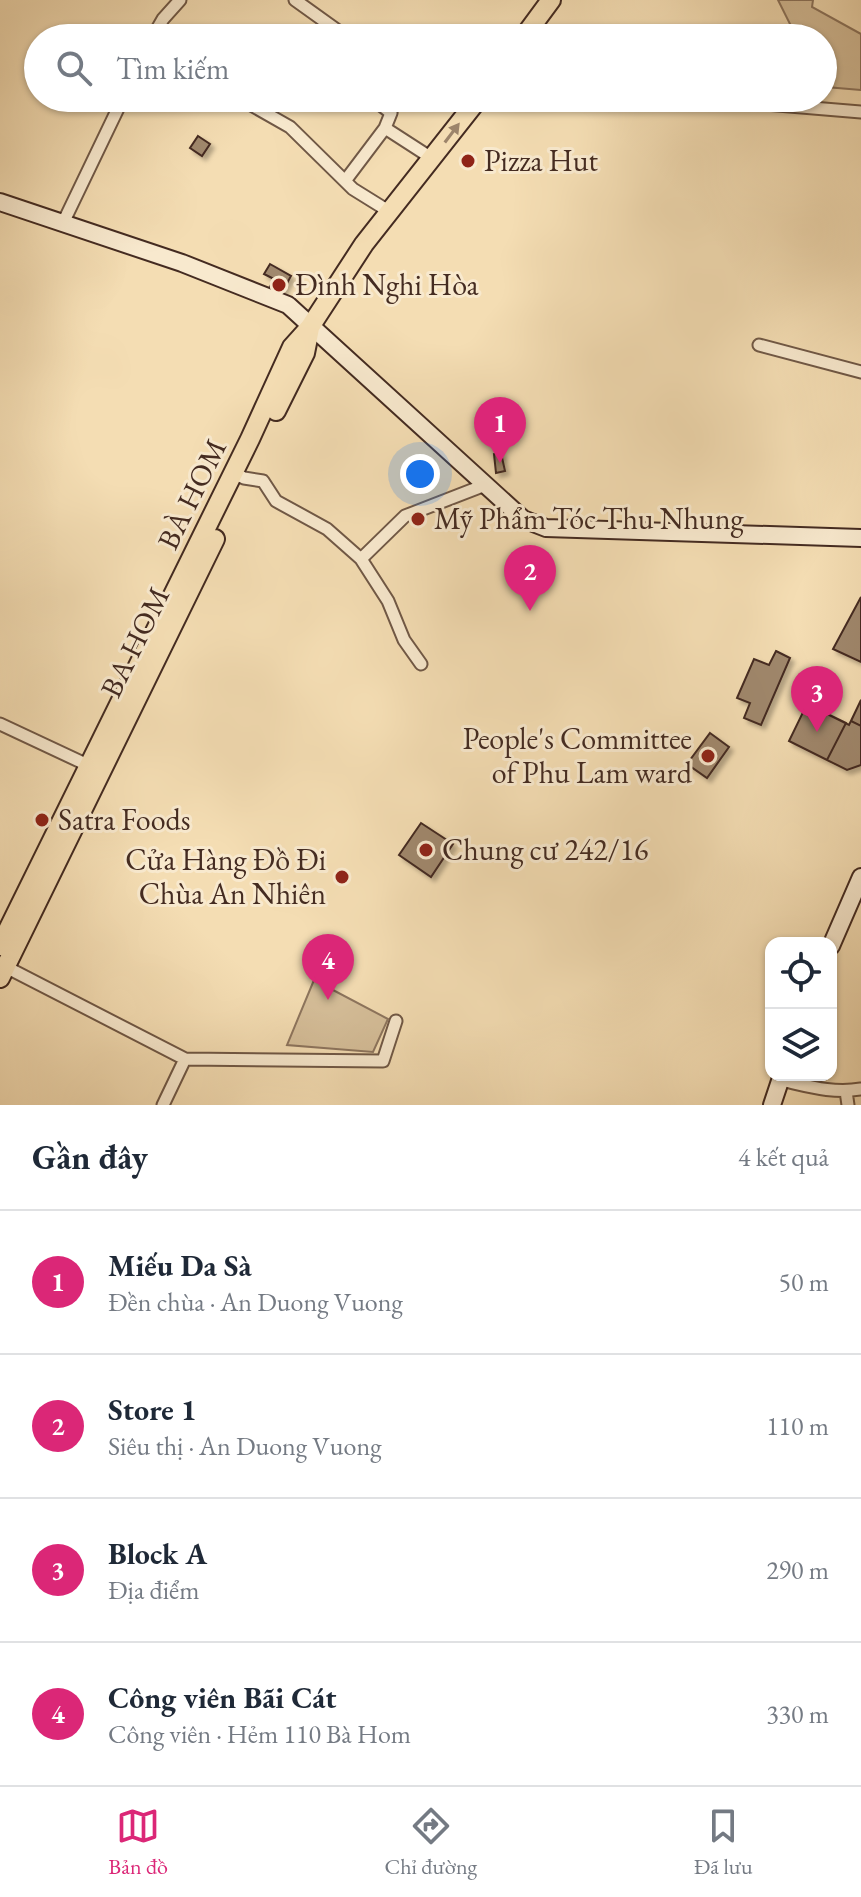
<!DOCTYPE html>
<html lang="vi">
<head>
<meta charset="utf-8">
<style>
  :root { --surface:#fff; --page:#f2f2f3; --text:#1f2937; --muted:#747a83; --line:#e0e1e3; --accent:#db2777 }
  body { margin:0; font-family:"EB Garamond",serif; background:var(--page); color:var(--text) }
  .controls { position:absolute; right:24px; bottom:24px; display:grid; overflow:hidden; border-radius:16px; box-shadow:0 2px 6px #0004 }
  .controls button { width:72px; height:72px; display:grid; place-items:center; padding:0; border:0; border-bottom:2px solid var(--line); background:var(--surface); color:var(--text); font:40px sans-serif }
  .you { position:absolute; left:420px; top:474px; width:28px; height:28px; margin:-20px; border:6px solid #fff; border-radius:50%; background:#1a73e8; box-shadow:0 0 0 12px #1a73e833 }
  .badge { display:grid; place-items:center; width:52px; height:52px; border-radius:50%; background:var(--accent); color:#fff; font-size:26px; font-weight:700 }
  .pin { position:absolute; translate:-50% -66px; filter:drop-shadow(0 2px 4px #0008) }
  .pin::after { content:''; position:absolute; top:42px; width:28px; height:24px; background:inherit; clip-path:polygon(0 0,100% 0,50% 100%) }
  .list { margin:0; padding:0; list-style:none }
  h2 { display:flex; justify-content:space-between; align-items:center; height:104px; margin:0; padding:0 32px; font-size:34px }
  h2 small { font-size:26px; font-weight:400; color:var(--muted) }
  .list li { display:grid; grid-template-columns:52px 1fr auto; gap:24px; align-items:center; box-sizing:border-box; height:144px; padding:0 32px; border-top:2px solid var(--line) }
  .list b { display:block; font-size:30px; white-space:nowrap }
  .list p { margin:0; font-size:26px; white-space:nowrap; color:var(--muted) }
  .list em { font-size:26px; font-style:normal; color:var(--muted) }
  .icon { flex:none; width:44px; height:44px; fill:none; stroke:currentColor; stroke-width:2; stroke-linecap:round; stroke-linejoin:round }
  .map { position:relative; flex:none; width:861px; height:1105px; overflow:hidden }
  .search { position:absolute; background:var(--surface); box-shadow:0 2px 6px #0004; left:24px; right:24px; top:24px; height:88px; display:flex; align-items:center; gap:20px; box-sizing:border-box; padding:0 28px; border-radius:44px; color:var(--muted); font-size:30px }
  .sheet { height:680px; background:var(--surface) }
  nav { display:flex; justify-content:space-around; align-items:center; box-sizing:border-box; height:112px; border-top:2px solid var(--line); background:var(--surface); font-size:22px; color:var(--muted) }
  nav a { display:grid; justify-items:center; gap:4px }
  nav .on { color:var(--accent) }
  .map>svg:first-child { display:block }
</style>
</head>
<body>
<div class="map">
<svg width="861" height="1105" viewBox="0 0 861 1105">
  <defs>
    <filter id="shadow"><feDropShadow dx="4" dy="4" stdDeviation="2" flood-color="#0004"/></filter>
  </defs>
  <rect width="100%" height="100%" fill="#f4ddb3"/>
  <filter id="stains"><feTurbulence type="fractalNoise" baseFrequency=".0025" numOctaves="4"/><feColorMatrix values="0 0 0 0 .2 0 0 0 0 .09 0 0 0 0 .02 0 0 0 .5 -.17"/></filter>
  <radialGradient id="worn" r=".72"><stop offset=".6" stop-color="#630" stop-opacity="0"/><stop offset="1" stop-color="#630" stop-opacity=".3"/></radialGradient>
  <path fill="#d6bf9a" stroke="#8d755e" stroke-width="2" d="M778,0H813L812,7L861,34V90L826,87L827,56L823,55V38H797Z
    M314,980L388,1019L373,1052L287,1045Z"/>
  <path fill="#a0886d" stroke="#442b21" stroke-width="2" filter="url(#shadow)" d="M198,136L210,144L202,156L190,148Z
    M270,264L291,276L280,296L268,290L274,279L264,274Z
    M501,453L505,471L496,473L494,454Z
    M861,597V662L833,649Z
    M776,651L790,658L761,725L744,718L750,703L737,698L754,659L769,665Z
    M861,700V726L851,721Z
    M861,700V765L847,770L789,741L807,704L849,725Z
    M807,704L846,723L827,760L789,741Z
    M710,733L729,747L707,778L687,764Z
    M421,823L453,844L431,877L399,855Z"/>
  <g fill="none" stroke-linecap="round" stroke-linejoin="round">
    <defs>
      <path id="street" d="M295,0L348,38
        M152,38L163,19L180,0
        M239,98L290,127L353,189L390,212
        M372,98L391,113L385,128L433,159
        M754,103L861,112
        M345,181L385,128
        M63,223L123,98
        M759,345L861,372
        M234,473L244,478L263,481L276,501L327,529L361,559L388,601L404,640L421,664
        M361,559L405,516L485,485
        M0,724L94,768
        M6,967L185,1059L383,1061L396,1021
        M781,1080C808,1086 833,1094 861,1089
        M846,1091L848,1105
        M163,1105L185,1059"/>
      <path id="secondary" d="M0,202L182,263L288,305L523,519L546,528L861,538
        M831,946L861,877
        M772,1105L782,1075"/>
      <path id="primary" d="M523,38L551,0
        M276,411L305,353L310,328
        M0,946L250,439L292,347L310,327L364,244L479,98
        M0,978L215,539"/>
    </defs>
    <use href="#street" stroke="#705846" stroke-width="15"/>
    <use href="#secondary" stroke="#442b21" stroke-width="20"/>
    <use href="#primary" stroke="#442b21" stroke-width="22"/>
    <use href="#street" stroke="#f8e9ce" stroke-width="11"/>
    <use href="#secondary" stroke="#f8e9ce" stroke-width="16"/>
    <use href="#primary" stroke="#f4ddb3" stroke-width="18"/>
  </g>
  <defs><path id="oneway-solid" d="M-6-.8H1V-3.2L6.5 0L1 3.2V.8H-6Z" transform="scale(2)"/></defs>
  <use fill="#9c846a" href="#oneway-solid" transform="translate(452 133) rotate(-53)"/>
  <g fill="#8f2418" stroke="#f8e9ce" stroke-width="3">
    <circle cx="468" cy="161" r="8"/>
    <circle cx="279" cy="285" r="8"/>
    <circle cx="418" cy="519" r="8"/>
    <circle cx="708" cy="756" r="8"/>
    <circle cx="42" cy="820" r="8"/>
    <circle cx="426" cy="850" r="8"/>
    <circle cx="342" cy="877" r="8"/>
  </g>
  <g text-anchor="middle" stroke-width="6" stroke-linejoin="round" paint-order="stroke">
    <g font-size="30" fill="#442b21" stroke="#f8e9ce" text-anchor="start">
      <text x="484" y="171">Pizza Hut</text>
      <text x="295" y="295">Đình Nghi Hòa</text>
      <text x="434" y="529">Mỹ Phẩm Tóc Thu Nhung</text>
      <text x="692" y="749" text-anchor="end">People's Committee<tspan x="692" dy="34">of Phu Lam ward</tspan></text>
      <text x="58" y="830">Satra Foods</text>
      <text x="442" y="860">Chung cư 242/16</text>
      <text x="326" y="870" text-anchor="end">Cửa Hàng Đồ Đi<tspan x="326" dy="34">Chùa An Nhiên</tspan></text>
    </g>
    <g font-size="30" fill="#442b21" stroke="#f8e9ce">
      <text transform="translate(192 494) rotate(-64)" y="10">BÀ HOM</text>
      <text transform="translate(135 642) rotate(-64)" y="10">BA HOM</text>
    </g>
  </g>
  <rect width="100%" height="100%" filter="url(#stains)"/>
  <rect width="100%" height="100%" fill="url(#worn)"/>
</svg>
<div class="controls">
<button><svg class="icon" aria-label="locate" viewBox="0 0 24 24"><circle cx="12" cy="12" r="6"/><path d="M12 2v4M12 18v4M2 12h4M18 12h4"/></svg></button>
<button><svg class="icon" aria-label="layers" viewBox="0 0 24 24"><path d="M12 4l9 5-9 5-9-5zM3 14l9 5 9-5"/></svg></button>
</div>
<div class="you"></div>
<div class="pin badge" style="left:500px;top:463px">1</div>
<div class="pin badge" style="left:530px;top:611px">2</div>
<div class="pin badge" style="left:817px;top:732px">3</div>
<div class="pin badge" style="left:328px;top:1000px">4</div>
<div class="search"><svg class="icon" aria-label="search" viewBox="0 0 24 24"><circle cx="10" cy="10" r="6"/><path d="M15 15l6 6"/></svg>Tìm kiếm</div>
</div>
<section class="sheet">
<h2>Gần đây<small>4 kết quả</small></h2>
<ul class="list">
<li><span class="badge">1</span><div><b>Miếu Da Sà</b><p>Đền chùa · An Duong Vuong</p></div><em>50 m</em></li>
<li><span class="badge">2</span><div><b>Store 1</b><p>Siêu thị · An Duong Vuong</p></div><em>110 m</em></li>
<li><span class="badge">3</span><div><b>Block A</b><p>Địa điểm</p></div><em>290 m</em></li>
<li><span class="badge">4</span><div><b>Công viên Bãi Cát</b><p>Công viên · Hẻm 110 Bà Hom</p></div><em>330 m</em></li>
</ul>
</section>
<nav>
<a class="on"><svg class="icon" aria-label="map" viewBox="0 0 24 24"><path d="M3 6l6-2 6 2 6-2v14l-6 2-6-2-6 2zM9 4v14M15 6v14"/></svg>Bản đồ</a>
<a><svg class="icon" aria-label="directions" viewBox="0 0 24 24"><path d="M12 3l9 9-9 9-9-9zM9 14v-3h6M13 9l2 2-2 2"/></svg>Chỉ đường</a>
<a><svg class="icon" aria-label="saved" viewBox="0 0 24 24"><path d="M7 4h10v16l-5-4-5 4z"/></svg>Đã lưu</a>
</nav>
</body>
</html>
